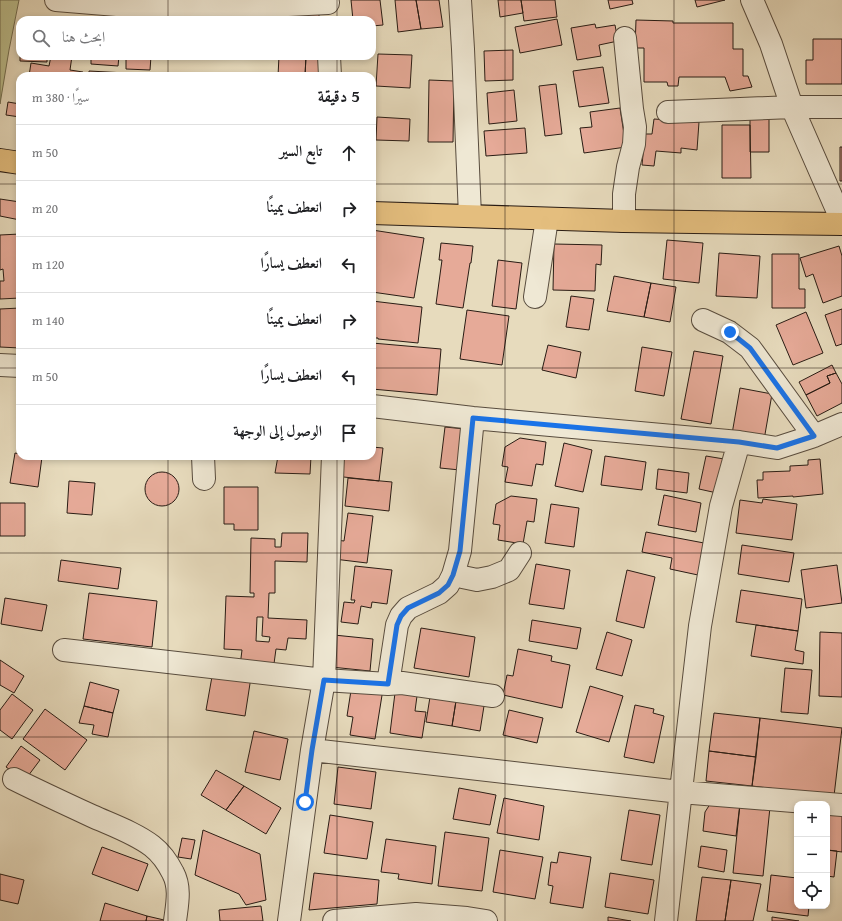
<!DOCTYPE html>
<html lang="ar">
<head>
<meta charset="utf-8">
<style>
  :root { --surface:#fff; --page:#f6f6f6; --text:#202124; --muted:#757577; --line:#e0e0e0 }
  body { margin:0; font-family:"Gentium Book Plus",Amiri,serif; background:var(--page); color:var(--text); direction:rtl }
  .controls { position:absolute; right:12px; bottom:12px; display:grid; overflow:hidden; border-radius:8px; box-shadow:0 2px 6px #0003 }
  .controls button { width:36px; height:36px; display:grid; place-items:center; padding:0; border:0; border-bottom:1px solid var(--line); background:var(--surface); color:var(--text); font:20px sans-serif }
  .stop { position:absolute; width:12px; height:12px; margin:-9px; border:3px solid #1a73e8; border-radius:50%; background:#fff }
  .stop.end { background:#1a73e8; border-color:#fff; box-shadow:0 1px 4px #0008 }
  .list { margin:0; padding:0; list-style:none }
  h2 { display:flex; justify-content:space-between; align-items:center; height:52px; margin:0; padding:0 16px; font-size:17px }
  h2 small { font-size:13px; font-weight:400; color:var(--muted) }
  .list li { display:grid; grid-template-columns:26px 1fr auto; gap:12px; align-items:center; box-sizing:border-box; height:56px; padding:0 16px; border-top:1px solid var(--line) }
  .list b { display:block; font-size:15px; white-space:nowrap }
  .list em { font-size:13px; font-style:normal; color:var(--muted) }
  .icon { flex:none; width:22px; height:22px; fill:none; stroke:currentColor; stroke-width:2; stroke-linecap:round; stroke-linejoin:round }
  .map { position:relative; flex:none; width:842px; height:921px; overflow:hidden; direction:ltr }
  .search { position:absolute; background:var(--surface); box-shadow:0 2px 6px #0003; left:16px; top:16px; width:360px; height:44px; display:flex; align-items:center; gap:10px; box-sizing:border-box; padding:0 14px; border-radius:12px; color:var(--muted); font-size:15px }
  .panel { position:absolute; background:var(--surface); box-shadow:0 2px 6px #0003; left:16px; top:72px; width:360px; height:388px; border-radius:12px; direction:rtl }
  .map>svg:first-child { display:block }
</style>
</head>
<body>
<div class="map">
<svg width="842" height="921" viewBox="0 0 842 921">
  <rect width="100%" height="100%" fill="#e7dbbd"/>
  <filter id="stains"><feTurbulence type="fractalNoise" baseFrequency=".005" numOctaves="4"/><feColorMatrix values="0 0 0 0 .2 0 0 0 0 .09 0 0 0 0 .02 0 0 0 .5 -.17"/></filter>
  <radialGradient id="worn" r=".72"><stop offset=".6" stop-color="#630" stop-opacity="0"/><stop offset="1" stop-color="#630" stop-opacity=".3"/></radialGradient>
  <path fill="#bcbe8d" stroke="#726d50" d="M0,0H19L9,50L0,104Z"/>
  <path fill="#e6aa98" stroke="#291c14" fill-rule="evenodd" d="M351,0H380L383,25L372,26V20H353Z
    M395,0H416L421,29L398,32Z
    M416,0H439L443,27L421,29Z
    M498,0H521L523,13L500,17Z
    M521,0H555L557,17L524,21Z
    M608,0H632L633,4L610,9Z
    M695,0H725L697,7Z
    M281,9L319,10V20H281Z
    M129,15L154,17L153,20H128Z
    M557,19L562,45L520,53L515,27Z
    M636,20L673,21V23H733V49H743V76H748L752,87L730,91L725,77H679L678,86H668L667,82H644V48H635Z
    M595,24L596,28L615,25L618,41L599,45L601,56L577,60L571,28Z
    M20,35V56H47V62L20,61Z
    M813,39H842V84H806V60H813Z
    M513,50V80L485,81L484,51Z
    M378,54L412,55L410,88L376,86Z
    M51,56H72L70,70L83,72L82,76H29L31,63L49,66Z
    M91,56H119L118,66L91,64Z
    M126,56H151L150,70L126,69Z
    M279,56H306L305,76H278Z
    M306,56H323V76H305Z
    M603,67L609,103L579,107L573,71Z
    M89,71L126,73V76H89Z
    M429,80L454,81L453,142H428Z
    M556,84L562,134L545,136L539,86Z
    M514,90L517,121L489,124L487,93Z
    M8,102L20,104V117L6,115Z
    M620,108L626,147L584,153L580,128L592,127L590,112Z
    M750,113L769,114V152H750Z
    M377,117L410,119L409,141L376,140Z
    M654,119L699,122L697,150L681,148V153L656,151L654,166L642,165L645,134H652Z
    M722,125H750L751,178H722Z
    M525,128L527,153L486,156L484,131Z
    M840,147H842V181H840Z
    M0,199L20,202V220L0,216Z
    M372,230L424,238L414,298L372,292Z
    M20,234V298L0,299V281H4L3,269L0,270V235Z
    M667,240L703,243L699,283L663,279Z
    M441,243L473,246L471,263H470L463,308L436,304L442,260H439Z
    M554,244L602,245L601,265L596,264L595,291L553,290Z
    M839,246L842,256V296L823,303L813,274L806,277L800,258Z
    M719,253L760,256L757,298L716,296Z
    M772,254H799V289H805V308H772Z
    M498,260L522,263L516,309L492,306Z
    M614,276L651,283L644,317L607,311Z
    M651,283L676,287L670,322L644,317Z
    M571,296L594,299L589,330L566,327Z
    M372,301L422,307L418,343L378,339V338H372Z
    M20,308V348L0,347V309Z
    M842,309V344L836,346L825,315Z
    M467,310L509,316L502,365L460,359Z
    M806,312L823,353L793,365L776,325Z
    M372,343L441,349L437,395L372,389Z
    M548,345L581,352L576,378L542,370Z
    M642,347L672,352L664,396L635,391Z
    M694,351L723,356L711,424L681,419Z
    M832,365L836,373L827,376L830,383L806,395L799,382Z
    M836,373L842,384V403L817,416L806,395L830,383L827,376Z
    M740,388L772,394L764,440L732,434Z
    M445,427L465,429L460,470L440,468Z
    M520,438L546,442L543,465L536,464L532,486L505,482L508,467L502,466L505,447Z
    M564,443L592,450L583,492L555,486Z
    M372,447L383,448L379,481L335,476L337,456H372Z
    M15,453L20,454V456H33L42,457L38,487L10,483Z
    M278,456H311L310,474L275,473Z
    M605,456L646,462L642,490L601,485Z
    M706,456L724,459L717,493L699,489Z
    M820,459L823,494L793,497V496L758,498L757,480H763V472L790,471V466L808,465V460Z
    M658,469L689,473L687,493L656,489Z
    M145 489a17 17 0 1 1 34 0a17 17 0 1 1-34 0Z
    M348,478L392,482L389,511L345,506Z
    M69,481L95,483L92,515L67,513Z
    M224,487H258V530H234V524H224Z
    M664,495L701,503L696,532L658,525Z
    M511,496L537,499L534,522L527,521L523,544L498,540L500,525L493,524L496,504Z
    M763,499L797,504L792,540L736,533L740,500L762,503Z
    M0,503H25V536H0Z
    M551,504L579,508L574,547L545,543Z
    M348,513L373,516L367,563L334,559L336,540L344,541Z
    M646,532L704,543L698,575L670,569L672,558L642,552Z
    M282,533H308L307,562L275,561V593H269L268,618L307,620L306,639L288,638L286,650L276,649L273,671L240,666L242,650L224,649L226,596L254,597V593H250L251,538L275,539V547H281ZM257,617H263L262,636L270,637L269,642L256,641Z
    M742,545L794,553L789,582L738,574Z
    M61,560L121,568L118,589L58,581Z
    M536,564L570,570L564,609L529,604Z
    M837,565L842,603L806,608L801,570Z
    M355,566L392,570L387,604L372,602L371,608L361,606L358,624L341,622L344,602L354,603L355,600H351Z
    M627,570L655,577L644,628L616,621Z
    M741,590L802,599L798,631L736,622Z
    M89,593L157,601L152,647L83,639Z
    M5,598L47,605L42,631L1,624Z
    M532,620L581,628L577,649L529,641Z
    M756,625L798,631L795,650L804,652L803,664L751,656Z
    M421,628L475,637L469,677L414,668Z
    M607,632L632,640L622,676L596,669Z
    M820,632L842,633V697L819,696Z
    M334,635L373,639L370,671L331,667Z
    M518,649L552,656L551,661L570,665L562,708L503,695L507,675L513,676Z
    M0,660L24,676L14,693L0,685Z
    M785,668L812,670L808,714L781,712Z
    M213,671L251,677L245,716L206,710Z
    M90,682L119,690L113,713L84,706Z
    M352,684L383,689L375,739L350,735L353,717L347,716Z
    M590,686L623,696L609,742L576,732Z
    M395,693L417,696L415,711L426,712L422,738L390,733Z
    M12,694L33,710L12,739L0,730V710Z
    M430,697L456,701L452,726L426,722Z
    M456,701L484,706L480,731L452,726Z
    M635,705L654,709L653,713L664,716L654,763L624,757Z
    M84,706L113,713L108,737L92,734L94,725L79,723Z
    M45,709L87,740L65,770L23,739Z
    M509,710L543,718L537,743L503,735Z
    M714,713L760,718L756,757L709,751Z
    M760,718L842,728L834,796L752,786Z
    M254,731L288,739L280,780L245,772Z
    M21,746L40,760L25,780L6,767Z
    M709,751L756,757L752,786L706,781Z
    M338,767L376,772L371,809L334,804Z
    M216,770L244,786L226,810L201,795Z
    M244,786L281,808L266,834L226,810Z
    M459,788L496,795L490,825L453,819Z
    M504,798L544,806L539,840L497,833Z
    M712,801L740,804L736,836L703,831L705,812Z
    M740,804L770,807L763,876L733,873Z
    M629,810L660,815L652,865L621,860Z
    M827,812L842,813V852L827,850Z
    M330,815L373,822L367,859L324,853Z
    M203,830L260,854L266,900L246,905L239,894L195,875Z
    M445,832L489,838L482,891L438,886Z
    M182,838L195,840L191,859L178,857Z
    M386,839L436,846L432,884L398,879L399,874L381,872Z
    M701,846L727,850L724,872L698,867Z
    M102,847L148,864L138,891L92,874Z
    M500,850L543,857L535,899L493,892Z
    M827,850L837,851L834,877L827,876Z
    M559,852L591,857L583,908L550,903L553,886L548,885L551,862L557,863Z
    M314,873L379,880L377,904L309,910Z
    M610,873L654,880L648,914L605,907Z
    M0,874L24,880L18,904L0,900Z
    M771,875L797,878V906H809L808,916L767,911Z
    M702,877L731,880L725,921H696Z
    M731,880L761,884L753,921H725Z
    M105,903L147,916L146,921H100Z
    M261,906L263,921H220L219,910Z
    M147,916L164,920V921H146Z
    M608,917L631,921H608Z
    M772,917L799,921H772Z"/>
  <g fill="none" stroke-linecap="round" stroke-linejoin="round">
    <defs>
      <path id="minor" d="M56,0L129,6L195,8L238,6H268L328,3
        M460,0L463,49L470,216
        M752,0L771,44L792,107L842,221
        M329,56L330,76
        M668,112L792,107H842
        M624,221V194L628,167L634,144L635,127L632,109L625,38
        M535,297L547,219
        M703,320L729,332L750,348L814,436
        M0,365L20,366
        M372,406L473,418L739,442
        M203,456L204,479
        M453,575L477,580L492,577L509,570L520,553
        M64,650L324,680L388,684L402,683L493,696
        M388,684L397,625L401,616L408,608L439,593L448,585L453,575L460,551L473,418
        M312,750L680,792L842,805
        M14,779C40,792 66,804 92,816C112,825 135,833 152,846C161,853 168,863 173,873C181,888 177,905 175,921
        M289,921L312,750L324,680L333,456
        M334,921L416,914L467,918L486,921
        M666,921L700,626L721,506L739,442L777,448L814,436L842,424"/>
      <path id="major" d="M0,160L20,163
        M372,213L624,221L842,224"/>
    </defs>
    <use href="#minor" stroke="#584c3e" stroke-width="24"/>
    <use href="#major" stroke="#291c14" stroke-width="24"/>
    <use href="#minor" stroke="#efe8d4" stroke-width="22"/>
    <use href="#major" stroke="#e4be7e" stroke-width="22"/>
  </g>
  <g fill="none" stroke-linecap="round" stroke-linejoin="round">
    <path stroke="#1a73e8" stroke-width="5" d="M305,802L312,750L324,680L388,684L397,625L401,616L408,608L439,593L448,585L453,575L460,551L473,418L739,442L777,448L814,436L750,348L730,332"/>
  </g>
  <path fill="none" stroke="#291c14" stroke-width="1" stroke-opacity="0.55" d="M168,0V20M337,0V20M505,0V921M674,0V921M168,56V76M337,56V76M0,184H20M372,184H842M0,368H20M372,368H842M168,456V921M337,456V921M0,553H842M0,737H842"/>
  <rect width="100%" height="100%" filter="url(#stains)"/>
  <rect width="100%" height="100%" fill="url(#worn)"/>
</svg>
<div class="controls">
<button>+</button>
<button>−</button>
<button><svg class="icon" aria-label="locate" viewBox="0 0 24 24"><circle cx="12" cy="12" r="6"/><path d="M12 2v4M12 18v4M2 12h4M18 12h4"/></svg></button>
</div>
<div class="stop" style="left:305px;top:802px"></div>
<div class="stop end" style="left:730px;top:332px"></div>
<div class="search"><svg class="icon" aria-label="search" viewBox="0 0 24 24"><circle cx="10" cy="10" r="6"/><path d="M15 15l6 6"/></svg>ابحث هنا</div>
<section class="panel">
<h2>5 دقيقة<small>سيرًا · 380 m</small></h2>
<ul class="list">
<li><svg class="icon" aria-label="ahead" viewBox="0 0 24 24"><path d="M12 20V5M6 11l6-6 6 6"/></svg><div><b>تابع السير</b></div><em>50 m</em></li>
<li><svg class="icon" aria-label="right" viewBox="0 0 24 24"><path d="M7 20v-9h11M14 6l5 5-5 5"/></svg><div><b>انعطف يمينًا</b></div><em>20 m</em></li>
<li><svg class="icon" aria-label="left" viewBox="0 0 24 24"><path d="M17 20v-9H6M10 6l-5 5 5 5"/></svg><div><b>انعطف يسارًا</b></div><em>120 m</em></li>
<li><svg class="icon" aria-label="right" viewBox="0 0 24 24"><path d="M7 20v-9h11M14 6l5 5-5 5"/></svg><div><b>انعطف يمينًا</b></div><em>140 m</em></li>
<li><svg class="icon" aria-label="left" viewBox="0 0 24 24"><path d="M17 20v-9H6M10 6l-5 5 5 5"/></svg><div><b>انعطف يسارًا</b></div><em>50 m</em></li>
<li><svg class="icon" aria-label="arrive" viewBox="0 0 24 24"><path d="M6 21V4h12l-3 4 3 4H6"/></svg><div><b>الوصول إلى الوجهة</b></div></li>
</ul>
</section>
</div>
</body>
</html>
